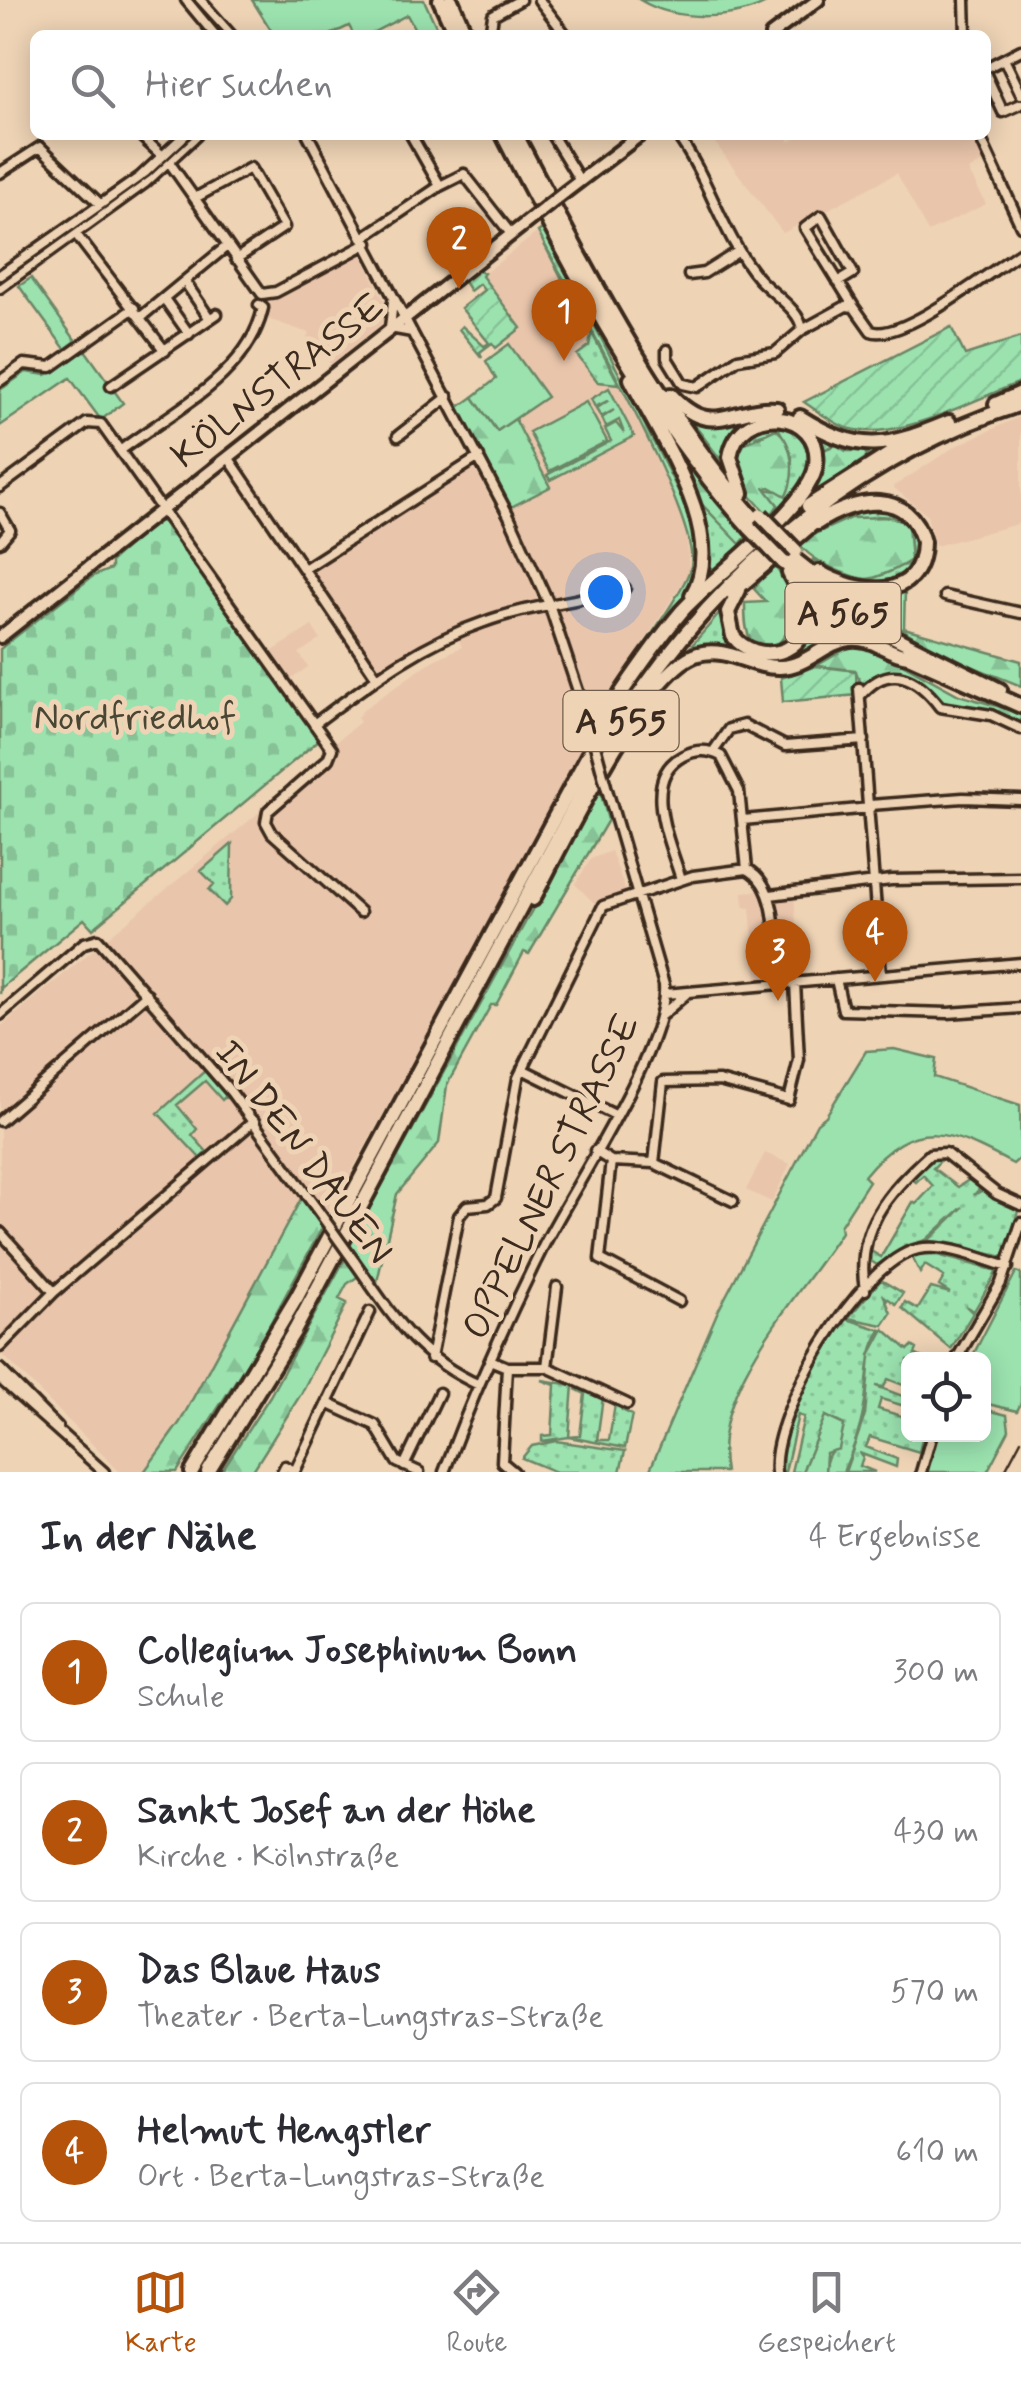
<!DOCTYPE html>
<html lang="de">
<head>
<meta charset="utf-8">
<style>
  :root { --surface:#fff; --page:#f2f2f3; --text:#2b2b33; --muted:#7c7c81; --line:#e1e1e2; --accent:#b45309 }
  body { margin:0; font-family:Mynerve,sans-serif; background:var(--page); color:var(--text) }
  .controls { position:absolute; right:30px; bottom:30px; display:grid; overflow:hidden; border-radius:15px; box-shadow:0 5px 25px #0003 }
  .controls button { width:90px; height:90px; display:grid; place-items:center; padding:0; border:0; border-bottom:2px solid var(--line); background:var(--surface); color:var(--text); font:50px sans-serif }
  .you { position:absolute; left:605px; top:592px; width:35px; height:35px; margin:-25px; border:8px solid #fff; border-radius:50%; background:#1a73e8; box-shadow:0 0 0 15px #1a73e833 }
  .badge { display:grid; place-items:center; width:65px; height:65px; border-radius:50%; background:var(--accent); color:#fff; font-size:32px; font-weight:700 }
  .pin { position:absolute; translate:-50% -82px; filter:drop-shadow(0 2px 5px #0008) }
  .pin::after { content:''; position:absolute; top:52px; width:35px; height:30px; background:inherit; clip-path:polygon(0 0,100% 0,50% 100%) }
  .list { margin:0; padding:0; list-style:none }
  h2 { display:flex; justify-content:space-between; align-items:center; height:130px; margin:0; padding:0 40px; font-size:42px }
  h2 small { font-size:32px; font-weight:400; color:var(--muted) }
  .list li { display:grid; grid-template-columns:65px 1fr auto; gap:30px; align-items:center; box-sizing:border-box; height:140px; margin:0 20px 20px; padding:0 20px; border:2px solid var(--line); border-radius:15px }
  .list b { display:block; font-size:38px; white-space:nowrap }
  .list p { margin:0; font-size:32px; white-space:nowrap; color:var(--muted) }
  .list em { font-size:32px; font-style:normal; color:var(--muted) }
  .icon { flex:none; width:55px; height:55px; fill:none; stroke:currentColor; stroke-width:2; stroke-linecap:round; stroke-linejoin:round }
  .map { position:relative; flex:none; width:1021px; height:1472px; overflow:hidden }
  .search { position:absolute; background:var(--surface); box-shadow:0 5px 25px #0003; left:30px; right:30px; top:30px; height:110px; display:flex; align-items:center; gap:25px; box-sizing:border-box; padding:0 35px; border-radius:15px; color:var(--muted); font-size:38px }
  .sheet { height:770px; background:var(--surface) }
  nav { display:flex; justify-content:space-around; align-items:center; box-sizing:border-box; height:140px; border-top:2px solid var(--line); background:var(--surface); font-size:28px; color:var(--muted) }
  nav a { display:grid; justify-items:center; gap:5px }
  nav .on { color:var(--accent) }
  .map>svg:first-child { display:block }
</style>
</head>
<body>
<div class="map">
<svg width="1021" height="1472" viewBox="0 0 1021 1472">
  <defs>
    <pattern id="grass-dots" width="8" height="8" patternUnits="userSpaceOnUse" patternTransform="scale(2.5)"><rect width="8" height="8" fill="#9be2af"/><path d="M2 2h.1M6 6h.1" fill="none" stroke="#86c296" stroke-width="1.8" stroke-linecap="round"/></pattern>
    <pattern id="forest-firs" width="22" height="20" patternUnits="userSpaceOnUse" patternTransform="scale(2.5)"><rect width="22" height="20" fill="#9be2af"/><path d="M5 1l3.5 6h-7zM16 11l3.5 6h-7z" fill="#86c296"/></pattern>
    <pattern id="cemetery-stones" width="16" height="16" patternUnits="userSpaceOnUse" patternTransform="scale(2.5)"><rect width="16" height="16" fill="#9be2af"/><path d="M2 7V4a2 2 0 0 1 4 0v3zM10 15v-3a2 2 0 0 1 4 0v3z" fill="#86c296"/></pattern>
    <pattern id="garden-furrows" width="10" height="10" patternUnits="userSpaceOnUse" patternTransform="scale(2.5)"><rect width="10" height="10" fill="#9be2af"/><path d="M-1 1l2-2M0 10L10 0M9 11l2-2" fill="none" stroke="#86c296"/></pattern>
  </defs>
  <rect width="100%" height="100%" fill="#eed3b5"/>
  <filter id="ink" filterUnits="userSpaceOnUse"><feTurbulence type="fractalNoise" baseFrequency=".01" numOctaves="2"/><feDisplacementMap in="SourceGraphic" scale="20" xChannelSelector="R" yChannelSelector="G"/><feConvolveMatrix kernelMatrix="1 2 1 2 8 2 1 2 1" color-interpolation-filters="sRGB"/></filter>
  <g filter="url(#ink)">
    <path fill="#e9c5ab" d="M709,135H786L790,142L801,135H972L985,161L968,170L986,204L928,232L897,173L783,233Z
      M538,232L620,384L686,524L689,572L601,709L584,750L330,1210L307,1188L180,1422L144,1472H120L0,1352V1027L330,754L327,749L360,722L357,718L364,709L432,661L462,647L454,627L377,668L312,571L473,465L501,519L513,514L459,407L473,397L497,431L547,397L506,340L521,328L489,287L484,290L479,284L470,291L463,280L476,270L485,273Z
      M357,253L362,255L388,309L383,323L331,364L307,338L309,333L265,318L271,301Z
      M1021,416V523L935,546L927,515L893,487L956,446Z
      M312,626L320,639L299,653L308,667L289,680L270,653Z
      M611,851L626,892L598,907L575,884L591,859Z
      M771,890L774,898L794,896L800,978L757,981L750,908L744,907L743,892Z
      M765,1153L790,1164L772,1202L746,1190Z"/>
    <path fill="url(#grass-dots)" stroke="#6b8666" stroke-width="2.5" fill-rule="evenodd" d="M542,240L619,384L598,382L577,355L589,346L591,335Z
      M636,381L687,461L744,530L671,440L692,494L741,543L747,536L750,539L706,581L709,551L703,522Z
      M777,411C828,422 825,453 892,445C786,518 711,577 633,682C655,647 682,615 710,586C740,555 817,506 819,462C821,404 735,392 727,468L686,414L718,423ZM831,446L868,454L820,488L814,487L823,475V451Z
      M762,423C844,428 807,483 772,520L767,515L774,514L778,505L765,489L776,491L791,477L792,457L779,429L756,436L739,479L738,444Z
      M871,507C965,516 902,634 812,559L862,579L907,564L911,556L908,525L892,517L877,516L799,541L801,549L795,543L842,515Z
      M800,586L862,635L785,665L738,654L680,659L727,605L746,653L800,643Z
      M232,844L231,899L225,906L209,890L214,884L201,871Z
      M207,1069L234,1102L225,1097L222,1100L205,1081L177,1105L197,1129L192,1135L207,1152L200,1158L158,1113Z
      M935,1155L944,1157L933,1168L958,1187L970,1179L980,1188L974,1195L985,1189L1019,1207L1007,1253L1003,1257L929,1240L963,1207L926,1240L906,1246L877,1265L865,1257L869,1250L881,1257L913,1202L916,1204L933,1186L923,1175L916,1182L912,1179Z
      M926,1252L997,1271L974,1311L966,1306L973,1313L951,1349L902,1308L905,1302L918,1309L931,1288L950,1293L939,1286L944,1277L925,1265L920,1273L912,1257Z
      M881,1280L903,1293L896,1304L884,1296L891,1313L883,1325L848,1318Z
      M847,1319L881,1330C866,1354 869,1374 865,1401C862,1426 853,1450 843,1472H825C824,1450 842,1445 844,1425L826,1416L802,1472H791L804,1417L798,1415L785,1472H781C776,1416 816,1363 847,1319Z
      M884,1329L908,1350L912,1346L917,1349L915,1354L924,1359L908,1360V1387L888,1379L884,1387L876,1386L908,1398V1407L881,1399L878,1409L908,1418V1434L923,1435L919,1452L870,1437L866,1447L897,1459L896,1467L859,1453L863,1457L860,1466L875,1472H845L865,1415L870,1355Z
      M542,1380L573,1385L569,1437L580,1436L585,1394L575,1389L603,1397L597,1440H609L615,1404L605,1399L619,1402L622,1410L632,1415L625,1448L569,1437L542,1441V1436L552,1435L555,1385Z
      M556,1441L625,1451L620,1472H556L522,1458L532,1446Z"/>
    <path fill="url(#forest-firs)" stroke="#6b8666" stroke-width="2.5" d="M545,227L700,534L695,587L598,731L601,709C620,677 685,593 691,566C701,517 567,287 538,232Z
      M473,397L497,431L515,419L550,487L511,507L459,407Z
      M776,429C794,443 796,475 786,496L770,487L765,488L778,505L770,517L747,492L737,457L745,443Z
      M668,439L747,536L740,544L692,494Z
      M836,445L846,451H865L867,457L820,489L813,487L823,475V450Z
      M892,517L908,525L911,560C901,567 879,578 867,579C851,579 804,558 799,541L850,518Z
      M773,564C793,590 804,616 779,643C745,656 745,627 745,603L766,602L754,589Z
      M905,590L904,628L1021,661V686L941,654L880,615L881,595Z
      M851,646L875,649L959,695L1021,713V727L944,701L910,675L862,685L855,670L816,666Z
      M599,787L608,820L529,954L524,952L496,1005H491L447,1085L439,1143L397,1194L377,1282L349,1246Z
      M302,1197L323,1226L258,1346L177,1472H144L180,1422Z
      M346,1257L360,1275L347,1284L339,1299L347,1303L301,1394L252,1472H221L270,1396Z
      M825,1416L844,1425L839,1449L826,1453L825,1472H802Z"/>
    <path fill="url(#cemetery-stones)" stroke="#6b8666" stroke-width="2.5" d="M157,521L164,522L320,739L93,929L84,919L1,988L0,994V649L93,576L111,569V561Z"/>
    <path fill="#9be2af" stroke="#6b8666" stroke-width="2.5" d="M252,0H424L440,35H418L407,15L368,35H354L349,26L330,35H274Z
      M640,0H772C736,21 676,22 640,0Z
      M31,278L76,341L65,349L19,286Z
      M509,344L547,397L497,431L473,397L496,379L486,361Z
      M85,350L123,403L101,420L70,378L0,426V390L26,372L46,375Z
      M609,388L634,436L550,480L547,475L611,441L605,429L616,423L624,433L619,420L606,427L602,418L614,410L601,417L596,409L609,400L595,407L591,399Z
      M586,402L607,441L549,471L529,432Z
      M894,1049L936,1059L934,1077L1020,1105L1021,1157L1013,1164C952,1131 914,1114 864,1176L869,1181L840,1226L841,1232C799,1298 709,1388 725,1472H649L717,1313L817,1123L826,1116L866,1051Z
      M1016,1272L1021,1274V1403L1017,1411L984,1403V1360L971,1359Z
      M984,1409L1007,1415L1009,1430L987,1472H926L936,1435L984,1434Z"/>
    <path fill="url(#garden-furrows)" stroke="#6b8666" stroke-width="2.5" d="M476,270L484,273L482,276L521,328L496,348L492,343L480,352L482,358L459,329L462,326L484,346L489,343L461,308L484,290L479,284L470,291L463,280Z
      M951,327L965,355L1021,337V382C973,399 894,445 844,427C830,421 817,411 804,402Z
      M816,666L856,671L857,695L783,702L781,678Z"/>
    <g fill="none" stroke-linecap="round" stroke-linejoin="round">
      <defs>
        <path id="minor" d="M186,0L215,35
          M200,0L231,35
          M539,0L566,35
          M965,0L966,35
          M490,35L493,15L520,0
          M1004,59L1021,94
          M986,68L1021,50
          M986,75L1003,112L1021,104
          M140,135L169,162L262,294L276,292L368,243
          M308,135L509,516L549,604L590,727
          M411,135L440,186L464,174L511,234
          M552,135L580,181
          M677,135C710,180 722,235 758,278C771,293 801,310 802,330
          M979,135L1021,226
          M0,173L40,147L101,205
          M195,198L250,168L284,227L236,259
          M75,233L165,351
          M364,237L440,186
          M0,275L140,177L185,135
          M689,275L704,273L739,251
          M185,282L210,319
          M838,282L853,273L821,216L805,228L854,307
          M0,288L145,183L197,135
          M165,300L189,334
          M393,301L390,328L412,332
          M142,316L227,246
          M667,350V358L683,384L697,387L738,359L775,353L802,330L846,306L854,307L871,331C901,343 992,270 1021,252
          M0,381L24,364L51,367L134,308
          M111,386L217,314
          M398,436L448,397
          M121,450C171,412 249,375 263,308L259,305
          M228,457L376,676
          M0,487L87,423L101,424L332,749L328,759L268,811L266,822L272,833L360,912
          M0,513L10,530L0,542
          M304,569L479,457
          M945,596L1021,613
          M859,688L881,975
          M860,696C890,660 918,678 940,707L991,715L1021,729
          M314,724C368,684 419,644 484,622C530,605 579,602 625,588
          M713,752L729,729L744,725L785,746L864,740
          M870,805L963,798L1021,800
          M743,820L870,808
          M681,879C671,845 639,778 683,756C696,749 708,749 721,756L739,791L747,869
          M770,895L891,880L1021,878
          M836,979L843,1010L948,1013L1021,1008
          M665,994L1021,963
          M663,1014L686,994
          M0,1015L84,943L98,939L231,1092L316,1208
          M522,1069L615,1115
          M0,1121L147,994
          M595,1151L611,1161L600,1259L679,1301
          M611,1161L654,1163L733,1201
          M654,1163L663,1082L719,1081L789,1100L799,1060L795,983
          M0,1232L54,1292
          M354,1261C393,1316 415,1356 479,1385
          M865,1290C855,1229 887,1193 930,1154L945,1153L997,1194L1021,1205
          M0,1347L54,1292L254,1121
          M431,1358L459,1216L467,1206L488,1204L496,1198L518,1078L603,906L693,876L747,869C782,887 774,950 777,984
          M490,1360L507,1367H547L627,1404
          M956,1360L1001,1283L1021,1223
          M507,1367L502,1462L514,1472
          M547,1367L557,1287
          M0,1369L58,1428
          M0,1379L104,1472
          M327,1403L375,1425L397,1462L419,1472
          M404,1466L439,1393
          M282,1472L285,1466L295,1471L370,1312
          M444,1472C473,1395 506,1321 543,1247C573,1187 669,1046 664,985L606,786
          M776,1472C770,1414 859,1262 918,1249C945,1243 982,1259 1008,1267
          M921,1472L932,1434"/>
        <path id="major" d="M771,35L818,0
          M564,193L640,135
          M0,637L536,215"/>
        <path id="highway" d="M440,0L456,35
          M451,0L466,35
          M503,135C574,272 646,413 750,528
          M516,135C587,270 656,407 757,522
          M631,379C659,436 729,534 692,595
          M671,395C712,440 730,406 777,409
          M996,404L1021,393
          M800,417C860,455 886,448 949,422
          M808,506L924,432
          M817,523C854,498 910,488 923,542C922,605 856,594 819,572
          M790,556L890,635L1000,690
          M783,562L879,638
          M739,590L728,612L733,636C757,667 811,655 805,611C804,597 795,585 789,573
          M732,593L823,515
          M904,654L1021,706
          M533,899C561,847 645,669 698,654C728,646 751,668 780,667C807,667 824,642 850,639C873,636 887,654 908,656
          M192,1472L297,1297L622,692C641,664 660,637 682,611C712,577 811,506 816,465C823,408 739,401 730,457L742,493
          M208,1472L295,1330L608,743C701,587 846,460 1021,404"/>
      </defs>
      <use href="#minor" stroke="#3b2a1e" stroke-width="15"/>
      <use href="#major" stroke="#3b2a1e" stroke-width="18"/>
      <use href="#highway" stroke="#3b2a1e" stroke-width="20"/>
      <use href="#minor" stroke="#eed3b5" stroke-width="8"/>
      <use href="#major" stroke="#eed3b5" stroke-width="10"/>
      <use href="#highway" stroke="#eed3b5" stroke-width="12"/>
      <path stroke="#3b2a1e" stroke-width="2.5" d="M194,0L226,35
        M0,283L149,176L193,135
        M1004,1472L1021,1440"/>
      <defs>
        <path id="rail" d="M1020,1472L1021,1470"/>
      </defs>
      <use href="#rail" stroke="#3b2a1e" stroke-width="6"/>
      <use href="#rail" stroke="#eed3b5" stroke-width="2.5" stroke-dasharray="8" stroke-linecap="butt"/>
      <defs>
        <path id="minor-bridge" d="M590,727L606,786
          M316,1208L354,1261"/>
        <path id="major-bridge" d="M536,215L564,193"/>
        <path id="highway-bridge" d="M761,515L796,551
          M750,528L783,562"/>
      </defs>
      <use href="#minor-bridge" stroke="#3b2a1e" stroke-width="15" stroke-linecap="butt"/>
      <use href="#major-bridge" stroke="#3b2a1e" stroke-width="18" stroke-linecap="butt"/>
      <use href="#highway-bridge" stroke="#3b2a1e" stroke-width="20" stroke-linecap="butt"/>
      <use href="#minor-bridge" stroke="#eed3b5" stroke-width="8"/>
      <use href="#major-bridge" stroke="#eed3b5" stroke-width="10"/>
      <use href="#highway-bridge" stroke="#eed3b5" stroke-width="12"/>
    </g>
  </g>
  <g text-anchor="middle" stroke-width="10" stroke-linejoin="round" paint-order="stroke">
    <g fill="#eed3b5" stroke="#715d4b" stroke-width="2.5">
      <rect x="785.5" y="583" width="115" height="60" rx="8"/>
      <rect x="563.5" y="691" width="115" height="60" rx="8"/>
    </g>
    <g font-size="35" font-weight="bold" fill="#3b2a1e">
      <text x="843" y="625">A 565</text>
      <text x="621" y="733">A 555</text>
    </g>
    <g font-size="38" fill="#3b2a1e" stroke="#eed3b5">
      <text transform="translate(277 380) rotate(-38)" y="13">KÖLNSTRASSE</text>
      <text transform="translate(305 1151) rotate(53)" y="13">IN DEN DAUEN</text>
      <text transform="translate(550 1176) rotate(-64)" y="13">OPPELNER STRASSE</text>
    </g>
    <g font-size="38" fill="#494634" stroke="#eed3b5">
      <text x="135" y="729">Nordfriedhof</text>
    </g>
  </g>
</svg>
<div class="controls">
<button><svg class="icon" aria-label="locate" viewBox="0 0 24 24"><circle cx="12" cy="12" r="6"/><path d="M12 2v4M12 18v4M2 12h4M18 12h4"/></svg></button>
</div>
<div class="you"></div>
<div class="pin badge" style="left:564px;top:361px">1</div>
<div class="pin badge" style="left:459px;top:289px">2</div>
<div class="pin badge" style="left:778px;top:1001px">3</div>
<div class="pin badge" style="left:875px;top:982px">4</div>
<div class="search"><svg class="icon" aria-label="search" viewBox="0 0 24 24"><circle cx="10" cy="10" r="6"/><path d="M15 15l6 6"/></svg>Hier suchen</div>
</div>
<section class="sheet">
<h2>In der Nähe<small>4 Ergebnisse</small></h2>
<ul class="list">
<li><span class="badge">1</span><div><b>Collegium Josephinum Bonn</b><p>Schule</p></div><em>300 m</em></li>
<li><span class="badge">2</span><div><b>Sankt Josef an der Höhe</b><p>Kirche · Kölnstraße</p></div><em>430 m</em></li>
<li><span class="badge">3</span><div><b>Das Blaue Haus</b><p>Theater · Berta-Lungstras-Straße</p></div><em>570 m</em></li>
<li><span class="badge">4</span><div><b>Helmut Hengstler</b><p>Ort · Berta-Lungstras-Straße</p></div><em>610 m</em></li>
</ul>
</section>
<nav>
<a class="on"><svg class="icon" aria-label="map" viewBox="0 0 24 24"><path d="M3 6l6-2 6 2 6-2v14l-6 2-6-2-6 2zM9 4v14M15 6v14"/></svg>Karte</a>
<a><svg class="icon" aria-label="directions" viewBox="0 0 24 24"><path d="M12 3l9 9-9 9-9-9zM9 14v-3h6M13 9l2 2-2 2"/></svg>Route</a>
<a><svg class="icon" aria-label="saved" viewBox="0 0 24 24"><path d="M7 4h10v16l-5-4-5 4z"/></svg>Gespeichert</a>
</nav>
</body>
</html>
